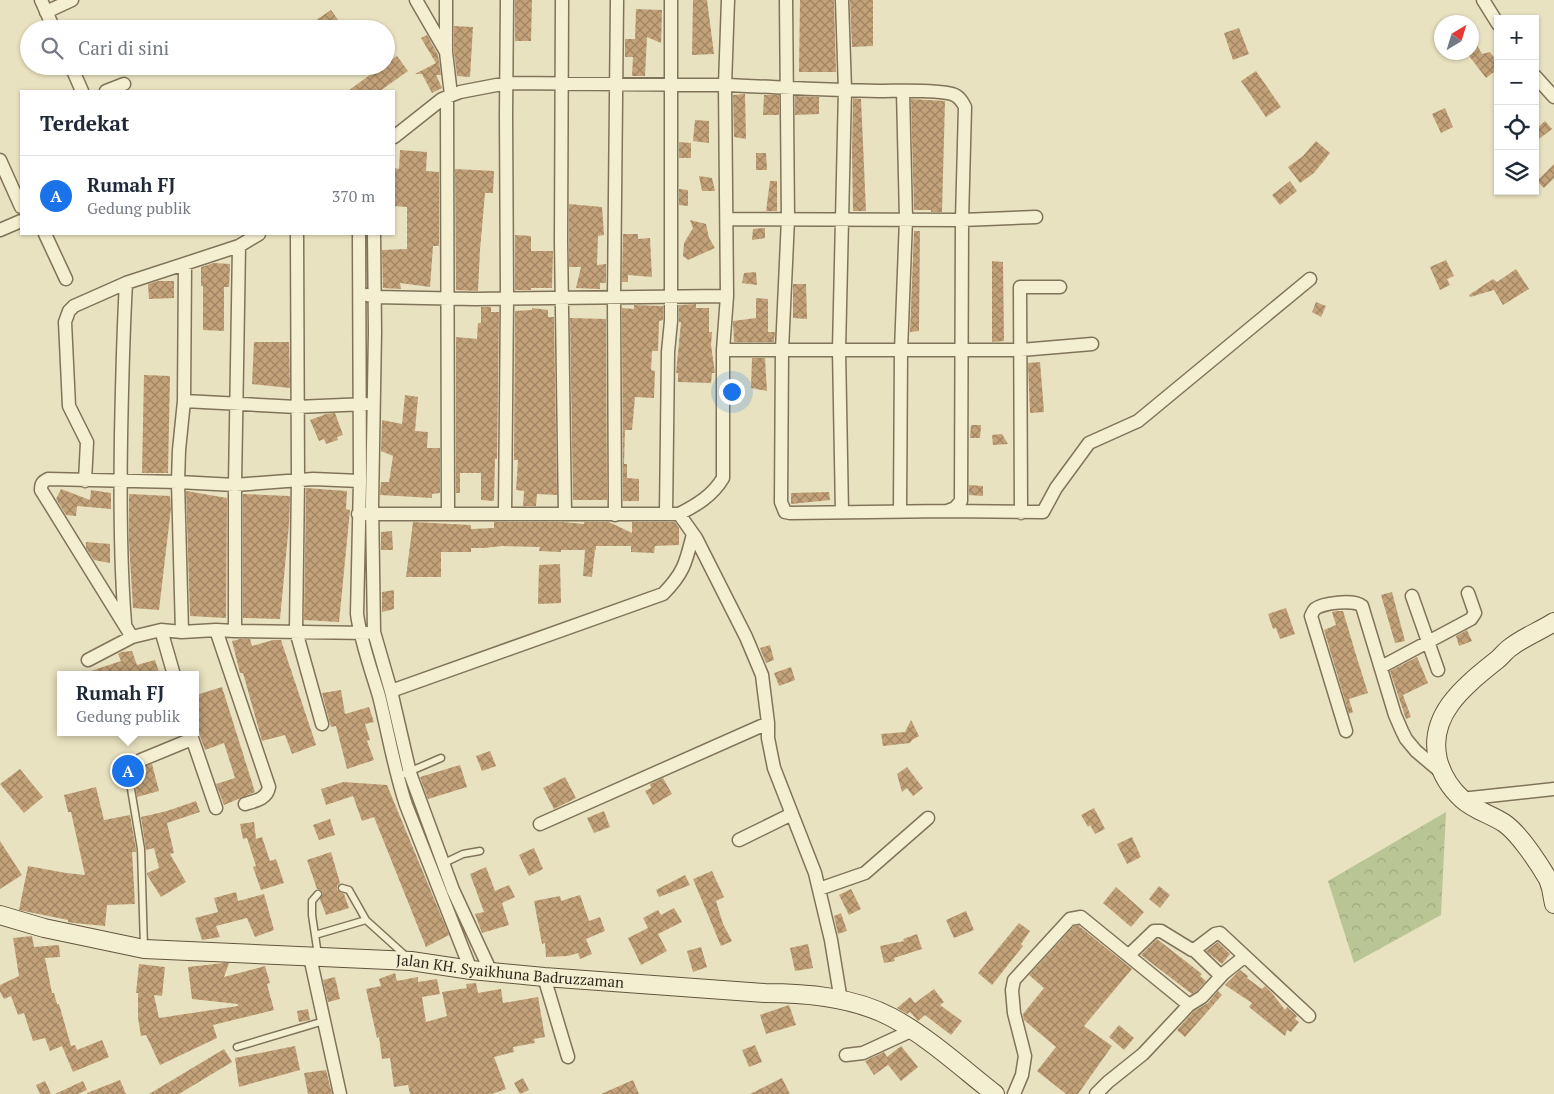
<!DOCTYPE html>
<html lang="id">
<head>
<meta charset="utf-8">
<style>
  :root { --surface:#fff; --page:#f2f2f3; --text:#1f2937; --muted:#747a83; --line:#e0e1e3; --accent:#1a73e8 }
  body { margin:0; font-family:"PT Serif",serif; background:var(--page); color:var(--text) }
  .controls { position:absolute; right:15px; top:15px; display:grid; overflow:hidden; border-radius:0px; box-shadow:0 1px 4px #0004 }
  .controls button { width:45px; height:45px; display:grid; place-items:center; padding:0; border:0; border-bottom:1px solid var(--line); background:var(--surface); color:var(--text); font:25px sans-serif }
  .compass { position:absolute; left:1434px; top:15px; width:45px; height:45px; border-radius:50%; background:var(--surface); box-shadow:0 1px 4px #0004; rotate:38deg }
  .you { position:absolute; left:731px; top:391px; width:18px; height:18px; margin:-12px; border:4px solid #fff; border-radius:50%; background:#1a73e8; box-shadow:0 0 0 8px #1a73e833 }
  .badge { display:grid; place-items:center; width:32px; height:32px; border-radius:50%; background:var(--accent); color:#fff; font-size:16px; font-weight:700 }
  .pin { position:absolute; translate:-50% -50%; border:2px solid #fff; box-shadow:0 1px 5px #0006 }
  .popup { position:absolute; left:57px; top:671px; width:142px; height:65px; box-sizing:border-box; display:grid; place-content:center; border-radius:0px; background:var(--surface); filter:drop-shadow(0 1px 4px #0005); font-size:16px; white-space:nowrap; color:var(--muted) }
  .popup b { font-size:19px; color:var(--text) }
  .popup::after { content:''; position:absolute; left:50%; top:100%; margin-left:-10px; border:10px solid transparent; border-top-color:var(--surface) }
  .list { margin:0; padding:0; list-style:none }
  h2 { display:flex; justify-content:space-between; align-items:center; height:65px; margin:0; padding:0 20px; font-size:21px }
  h2 small { font-size:16px; font-weight:400; color:var(--muted) }
  .list li { display:grid; grid-template-columns:32px 1fr auto; gap:15px; align-items:center; box-sizing:border-box; height:80px; padding:0 20px; border-top:1px solid var(--line) }
  .list b { display:block; font-size:19px; white-space:nowrap }
  .list p { margin:0; font-size:16px; white-space:nowrap; color:var(--muted) }
  .list em { font-size:16px; font-style:normal; color:var(--muted) }
  .icon { flex:none; width:28px; height:28px; fill:none; stroke:currentColor; stroke-width:2; stroke-linecap:round; stroke-linejoin:round }
  .map { position:relative; flex:none; width:1554px; height:1094px; overflow:hidden }
  .search { position:absolute; background:var(--surface); box-shadow:0 1px 4px #0004; left:20px; top:20px; width:375px; height:55px; display:flex; align-items:center; gap:12px; box-sizing:border-box; padding:0 18px; border-radius:28px; color:var(--muted); font-size:19px }
  .panel { position:absolute; background:var(--surface); box-shadow:0 1px 4px #0004; left:20px; top:90px; width:375px; height:145px; border-radius:0px }
  .map>svg:first-child { display:block }
</style>
</head>
<body>
<div class="map">
<svg width="1554" height="1094" viewBox="0 0 1554 1094">
  <defs>
    <pattern id="forest-crowns" width="20" height="18" patternUnits="userSpaceOnUse" patternTransform="scale(1.25)"><rect width="20" height="18" fill="#bac595"/><path d="M2 6a3 3 0 1 1 6 0M12 15a3 3 0 1 1 6 0" fill="none" stroke="#a0a980"/></pattern>
    <pattern id="building-cross-hatch" width="8" height="8" patternUnits="userSpaceOnUse" patternTransform="scale(1.25)"><rect width="8" height="8" fill="#c3a279"/><path d="M0 0l8 8M0 8l8-8" fill="none" stroke="#9f8463"/></pattern>
  </defs>
  <rect width="100%" height="100%" fill="#e9e2c0"/>
  <path fill="url(#forest-crowns)" d="M1446,812L1441,915L1354,963L1328,881Z"/>
  <path fill="url(#building-cross-hatch)" d="M515,0H532L531,41H515Z
    M693,0H707L714,54L692,55Z
    M800,0H834L836,72H799Z
    M850,0H873V46L852,47Z
    M636,9L662,10L661,43L647,37L645,76H632L633,57H625V39H635Z
    M331,10L341,24L334,29H303Z
    M454,26L473,27L470,77L457,76L454,52Z
    M1239,28L1249,54L1233,60L1224,33Z
    M427,35L438,55L441,75H436L442,88L432,93L422,74H415L436,63L421,38Z
    M1472,37L1482,54L1490,52L1498,63V69L1486,78L1466,52H1472Z
    M397,56L408,71L380,91H348L382,66H386V63Z
    M1256,71L1281,107L1266,117L1241,81Z
    M745,94L746,139L734,137L733,95Z
    M764,95H779V115H763Z
    M795,96L819,97V114L795,115Z
    M853,98L861,99L866,211H853L852,154Z
    M911,99L945,101L942,212H931V210H914Z
    M1445,108L1453,127L1441,133L1432,114Z
    M695,120L709,121V143L693,141Z
    M1545,121L1552,129L1535,142V130Z
    M1316,141L1330,153L1314,173L1300,183L1288,167L1303,156Z
    M679,142L691,143V158H679Z
    M400,150L427,152L426,171L439,172V246H433L430,287L400,283L401,289L383,288L382,250L407,249V207L394,206V168L399,169Z
    M756,153H766L767,170H756Z
    M1554,164V178L1544,188L1537,181Z
    M455,169L494,171L493,193H485L480,250L478,291L456,290Z
    M699,176L712,178L715,191H702Z
    M770,181H777V211H766Z
    M1290,181L1297,191L1280,205L1272,195Z
    M679,189L688,190V206L679,205Z
    M569,204L602,207L604,235L598,236L597,265L606,264V283H600V289L576,288L581,267H569Z
    M690,220L706,224L709,238L715,248L688,260L683,256L684,243L693,228Z
    M765,228V238L752,240L753,229Z
    M914,231H920L919,331L910,332Z
    M623,234H638V239L650,238L652,277L628,275V282H622Z
    M515,235L531,236V251H553L552,288H531V290H515Z
    M1446,260L1454,276L1447,279L1450,285L1440,290L1430,267Z
    M992,261L1003,262L1004,341L992,342Z
    M214,263L230,264L229,287H224V331L203,330V286H201V267Z
    M1516,269L1529,289L1503,305L1494,290L1470,297L1469,295L1493,279L1497,282Z
    M756,272L757,285L742,283L744,273Z
    M158,281H174V298L149,299L148,284Z
    M793,284H806L807,319L793,318Z
    M756,298L768,299V332H775L774,342H734L733,321L756,318Z
    M1316,302L1326,306L1321,317L1312,312Z
    M696,304V308H709V332H712L711,345L715,373H712L711,383L678,382V373H676L681,322H679V305Z
    M634,305L663,306V320L659,321L658,351H652L651,370L655,371L654,398L635,397L632,430H625L624,464H627V478L639,479V501H623L622,308L634,309Z
    M481,307H491V312H499L497,459H495V461L494,501L481,500V473H460V493H456V337L477,339L478,323H481Z
    M532,308L548,310V317H554L557,495L537,494L536,506H523L524,491L516,490L518,460H514L515,311L532,310Z
    M570,318L606,319L607,500H573Z
    M254,342H289L290,388L252,384Z
    M752,358H765L767,391L751,388Z
    M1040,362L1044,412L1030,413L1028,363Z
    M144,375L170,376L168,473H142Z
    M405,395L418,397L415,431L428,432L427,448H440V493L432,494V498L380,495L381,482H389L393,456L381,451L382,420L402,424Z
    M335,413L343,435L337,437L338,440L326,444L324,439L319,441L310,420L326,414Z
    M971,425H981L980,438H970Z
    M1002,434L1008,444L993,445L992,435Z
    M969,485L983,486V496L969,495Z
    M306,488L347,491L346,509L350,510L339,622L304,620Z
    M61,489L90,500L91,490L111,493V509L77,506L76,516L66,515L56,499Z
    M186,491L227,498L226,618L190,616Z
    M829,492L830,500L791,504V493Z
    M129,494L170,496L171,508L159,610L133,608L129,542Z
    M243,494L290,496L289,524L280,619L243,618Z
    M413,522L471,525V529L494,528V522H563L584,524V522H609L632,533V522H675L679,528V545L655,546L654,553L631,552V546H596V550H595L592,577L583,576L585,550H561V552L539,551L540,547L502,546L484,548H471V552H441V577H406Z
    M392,531L393,550H381V532Z
    M86,542L110,544V563L94,560L86,548Z
    M560,564L561,603L538,604L539,565Z
    M394,590V609L382,612V592Z
    M1392,592L1405,641L1395,643L1381,595Z
    M1286,608L1295,634L1280,639L1276,628L1273,629L1268,614Z
    M1337,611H1343L1356,655L1368,693L1349,699L1353,712L1349,714L1324,630L1336,625L1332,612Z
    M1467,630L1472,641L1459,646L1456,636Z
    M240,639H250L252,646L273,640H281L316,745L292,754L285,735L262,741L243,673H240L232,641Z
    M770,645L774,660L766,663L760,648Z
    M132,651L137,665L155,660L160,675H85V673L121,661L118,654L121,652Z
    M1417,657L1428,683L1403,695L1411,717L1406,719L1390,671Z
    M791,667L795,680L779,686L774,673Z
    M222,687L255,792L224,805L216,784L235,778L224,743L205,750L196,725V695Z
    M341,690L345,714L369,707L374,722L365,724L370,740L367,741L374,760L347,769L336,726L331,727L322,693Z
    M911,720L919,736L912,740L910,743L883,746L881,734L905,732Z
    M490,751L496,766L482,771L476,756Z
    M152,764L159,791L137,797L133,769Z
    M460,765L467,787L428,799L420,777Z
    M907,767L923,788L913,796L907,788L902,792L897,774Z
    M20,769L43,797L24,813L0,784Z
    M565,777L576,798L554,809L543,788Z
    M663,778L672,794L653,805L645,791L651,788L650,784Z
    M343,782L387,785L449,935L426,947L374,817L362,821L353,796L326,805L321,789Z
    M96,787L104,820L130,815L136,849V852H132L135,904L107,905L105,926L74,923L68,922V920L19,910L28,866L66,873L85,875L71,812H68L64,795Z
    M196,801L200,812L167,823L174,853L170,854L186,882L161,897L147,875V873L159,868L154,848L146,850L141,817L167,811Z
    M1094,808L1105,829L1095,834L1090,825L1088,827L1081,815Z
    M604,811L610,827L594,833L587,818Z
    M330,819L335,835L319,840L313,825Z
    M254,822L256,839L262,837L270,861L276,859L284,883L261,890L253,867L256,866L247,838L243,839L240,824Z
    M1132,837L1141,857L1127,864L1117,844Z
    M0,841L22,875L0,889Z
    M534,848L543,869L529,876L519,855Z
    M331,852L340,883L337,886V890L344,894L349,908L326,915L320,899L323,893L321,890L317,889L307,860Z
    M486,867L495,891L509,885L515,897L502,903L509,925L482,933L475,914L484,912L470,874Z
    M712,871L724,897L716,901L723,924L732,941L721,946L693,879Z
    M685,875L690,885L659,897L656,890Z
    M1159,886L1170,895L1160,908L1149,899Z
    M1116,887L1144,912L1131,927L1103,903Z
    M851,889L861,909L849,915L839,895Z
    M236,892L238,901L264,894L274,930L255,937L247,918L216,926L220,937L202,940L195,918L218,912L214,898Z
    M580,895L589,921L600,917L605,931L586,939L592,954L580,959L578,953L568,956L546,957L545,943L542,944L534,901L560,896L561,901Z
    M674,908L682,922L658,934L667,951L641,965L628,938L648,928L643,918L658,910L661,915Z
    M966,911L974,930L954,938L946,920Z
    M841,913L847,931L838,934L834,916Z
    M1019,923L1030,931L1021,944L1023,946L992,985L978,973Z
    M1074,926H1079L1132,969L1084,1026L1112,1046L1078,1094H1066L1037,1071L1056,1047L1024,1020L1023,1014L1044,988L1029,975Z
    M917,934L922,949L894,958L895,961L884,963L880,946L904,941L903,939Z
    M32,936L34,947L59,945L60,957L45,958L52,993H54L57,1004H59L71,1046L75,1045L77,1050L102,1040L109,1057L73,1072L62,1046L50,1051L45,1038L33,1041L24,1013L18,1015L11,996L4,999L0,992V985L19,976L13,938Z
    M1157,939L1202,974L1200,976L1206,981L1197,991L1192,994L1141,955Z
    M1218,942L1230,954L1222,964L1206,951Z
    M808,944L813,968L795,971L790,948Z
    M701,947L707,967L693,972L687,951Z
    M224,963H229L224,977L265,966L270,983L267,984L274,1010L213,1025L217,1038L160,1065L146,1035L141,1036L138,1018V993H136L139,964L165,967L162,996L154,995L159,1018L238,1006V1004L192,999L188,967Z
    M1240,970L1248,976L1247,978L1262,989L1265,986L1272,993L1285,1010L1287,1007L1297,1016L1295,1019L1299,1022L1291,1032L1287,1030L1285,1036L1249,1007L1252,1003L1225,985Z
    M395,973L397,981L418,977V982L437,979L440,994L422,997L426,1022L447,1016L442,992L467,988L466,984L476,983L478,993L501,989L503,1003L538,997L545,1037L534,1039L535,1043L513,1047L514,1052L494,1057L506,1089L492,1094H410L408,1085L394,1087L390,1058L382,1059L379,1037L377,1038L366,989L381,986L379,979Z
    M335,977L340,999L328,1002L323,980Z
    M934,989L944,1002L940,1005L962,1021L951,1035L925,1015L918,1021L910,1012L907,1014L897,1008L910,997L915,1003Z
    M1218,991L1222,995L1185,1037L1177,1030L1194,1011L1208,1003Z
    M789,1005L796,1025L766,1034L760,1015Z
    M308,1009L310,1020L299,1022L297,1011Z
    M1119,1025L1134,1038L1124,1050L1109,1037Z
    M755,1045L762,1062L749,1067L742,1050Z
    M295,1046L300,1070L239,1087L235,1058Z
    M901,1046L918,1067L901,1081L888,1065L874,1075L865,1061L884,1052L887,1057Z
    M224,1049L232,1062L179,1094H149Z
    M326,1070L332,1094H308L304,1073Z
    M523,1078L529,1090L520,1094L514,1083Z
    M782,1078L790,1094H750Z
    M120,1080L126,1094H87V1093Z
    M633,1080L639,1094H601Z
    M45,1081L48,1087L51,1094H40L36,1085Z
    M83,1081L87,1090L78,1094H55Z"/>
  <g fill="none" stroke-linecap="round" stroke-linejoin="round">
    <defs>
      <path id="lane" d="M128,771L141,849L144,947
        M397,777L441,758
        M442,864L463,854L480,851
        M342,888L349,890L366,920L407,957
        M318,894L312,901V915L318,955
        M315,935L366,920
        M237,1047L324,1021"/>
      <path id="street" d="M41,0L54,29
        M416,0L446,52
        M446,0V52L451,95
        M562,0L561,242L565,514
        M728,0L725,85C776,87 828,90 879,91C898,91 935,89 952,94C959,96 962,101 965,107L962,220L961,501L955,508L947,511L790,513L785,512L781,502L782,350L788,219L786,0
        M1483,0L1498,24
        M46,12L72,0
        M71,66L82,91
        M1535,76L1554,97
        M106,91L124,84
        M447,97L448,514
        M0,160L21,207
        M727,219L962,220L1036,217
        M0,230L21,221
        M45,234L66,279
        M297,234L298,480L296,631L322,724
        M359,234L360,481L357,614C361,643 371,669 379,696C388,732 394,769 406,805L471,970
        M374,234L375,332L372,504L374,632L391,691L410,773L453,890L491,972
        M239,246L235,485V631L367,633
        M367,295L375,297L475,299L727,296
        M723,350H1021L1092,344
        M184,401L185,264
        M85,481L87,442L69,406L65,322L69,311L74,306L126,283L239,246L259,234
        M360,481L313,479L235,485L178,482L179,450L184,401L297,407L366,404
        M900,511L901,351L906,219L903,91
        M947,511L1043,512L1056,488L1089,443L1138,421L1310,279
        M842,512L839,350L845,90L842,0
        M1021,513L1020,287H1060
        M358,514H679C697,505 713,495 723,478V350L727,296L725,85L507,83L460,92L442,99L394,137
        M505,514L507,298L506,115L507,0
        M666,514L668,352L671,321V0
        M679,514L696,538L746,637L762,675L768,723V738L774,768L815,873L831,940L841,1001
        M615,515L614,297L617,0
        M1412,596L1438,670
        M125,623C120,561 120,499 121,436C122,385 123,334 126,283
        M161,630L174,675
        M216,630L269,787C267,799 255,801 245,804
        M182,632L161,630L132,637L41,490C41,484 42,482 48,479L178,482L182,632L216,630L235,631
        M88,660L132,637
        M1381,667L1471,619L1475,613L1468,593
        M391,691L663,594C684,573 686,562 693,534
        M1346,731L1311,616C1312,614 1313,611 1315,609C1322,603 1354,599 1362,606L1395,715L1402,731L1406,739L1416,751L1442,773
        M190,732L216,808
        M141,760L192,739
        M1461,799L1554,789
        M540,824L768,723
        M739,840L792,814
        M819,889L865,873L928,818
        M1194,950L1221,976
        M1129,955L1154,931H1161L1192,950H1194L1215,934L1220,933L1309,1016
        M310,957L340,1094
        M544,977L568,1057
        M846,1055L863,1053L913,1030
        M1014,1094L1022,1075L1025,1056L1014,1013L1012,990L1014,980L1070,919L1081,917L1189,1005L1202,997L1224,973L1244,957
        M1096,1094L1108,1082L1143,1054L1189,1005"/>
      <g id="secondary">
        <path d="M1554,622C1540,631 1524,637 1511,647C1506,650 1502,656 1497,660C1466,685 1427,714 1438,760C1442,775 1451,789 1462,799C1474,810 1490,814 1504,823C1519,833 1539,864 1548,879L1551,888L1554,904"/>
        <path id="s1" d="M0,915L44,928L144,949L411,961L471,970L544,977L765,993C807,993 853,997 891,1017C927,1036 963,1069 995,1094"/>
      </g>
    </defs>
    <use href="#lane" stroke="#80735a" stroke-width="9"/>
    <use href="#street" stroke="#80735a" stroke-width="15"/>
    <use href="#secondary" stroke="#62543d" stroke-width="20"/>
    <use href="#lane" stroke="#f5efd2" stroke-width="6"/>
    <use href="#street" stroke="#f5efd2" stroke-width="12"/>
    <use href="#secondary" stroke="#f5efd2" stroke-width="18"/>
  </g>
  <g text-anchor="middle" stroke-width="4" stroke-linejoin="round" paint-order="stroke">
    <g font-size="15" fill="#31291d" stroke="#f1ebcf">
      <text dy="5" stroke="none"><textPath href="#s1" startOffset="515">Jalan KH. Syaikhuna Badruzzaman</textPath></text>
    </g>
  </g>
</svg>
<div class="controls">
<button>+</button>
<button>−</button>
<button><svg class="icon" aria-label="locate" viewBox="0 0 24 24"><circle cx="12" cy="12" r="6"/><path d="M12 2v4M12 18v4M2 12h4M18 12h4"/></svg></button>
<button><svg class="icon" aria-label="layers" viewBox="0 0 24 24"><path d="M12 4l9 5-9 5-9-5zM3 14l9 5 9-5"/></svg></button>
</div>
<svg class="compass" viewBox="-18 -18 36 36"><path d="M0-13l5 13h-10z" fill="#e53935"/><path d="M0 13l5-13h-10z" fill="#747a83"/></svg>
<div class="you"></div>
<div class="pin badge" style="left:128px;top:771px">A</div>
<div class="popup"><b>Rumah FJ</b>Gedung publik</div>
<div class="search"><svg class="icon" aria-label="search" viewBox="0 0 24 24"><circle cx="10" cy="10" r="6"/><path d="M15 15l6 6"/></svg>Cari di sini</div>
<section class="panel">
<h2>Terdekat<small></small></h2>
<ul class="list">
<li><span class="badge">A</span><div><b>Rumah FJ</b><p>Gedung publik</p></div><em>370 m</em></li>
</ul>
</section>
</div>
</body>
</html>
